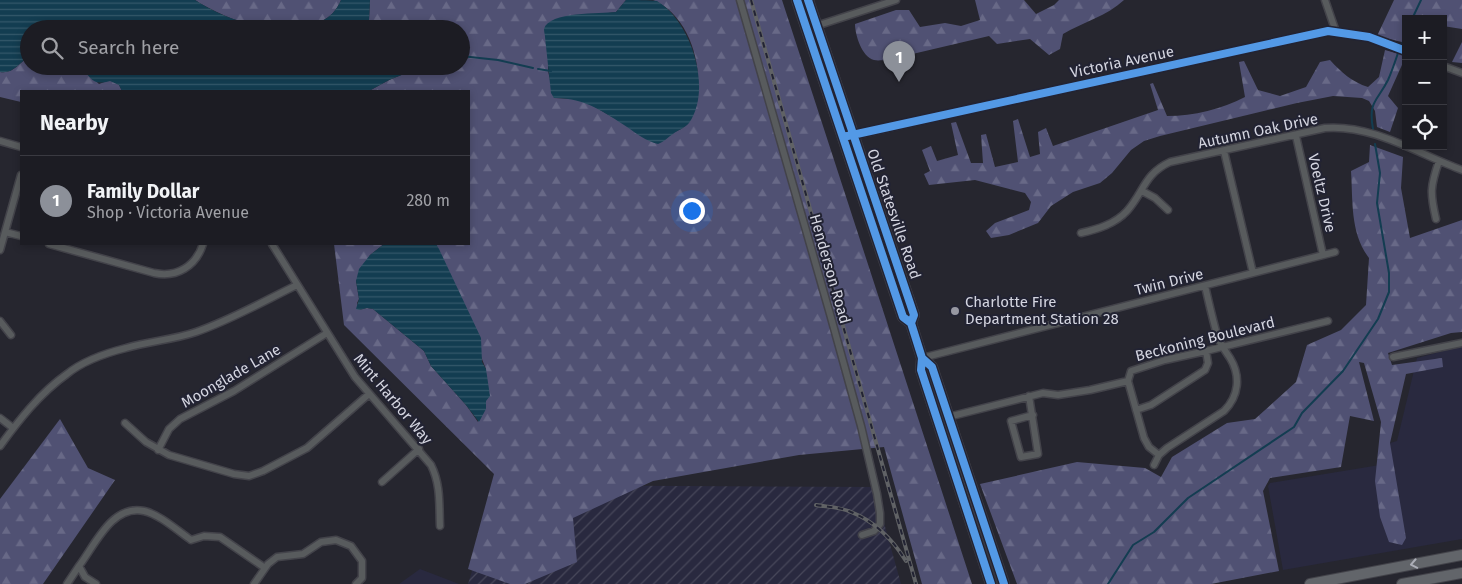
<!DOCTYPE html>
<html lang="en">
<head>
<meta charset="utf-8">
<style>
  :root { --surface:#1c1c23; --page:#25252b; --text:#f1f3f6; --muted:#a0a1a6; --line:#3a3a41; --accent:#8c9099 }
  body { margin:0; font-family:"Fira Sans",sans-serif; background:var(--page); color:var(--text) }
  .controls { position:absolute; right:15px; top:15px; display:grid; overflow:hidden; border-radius:0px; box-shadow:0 2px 8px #0003 }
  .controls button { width:45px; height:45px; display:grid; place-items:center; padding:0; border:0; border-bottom:1px solid var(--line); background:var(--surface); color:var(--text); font:25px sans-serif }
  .you { position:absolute; left:691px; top:210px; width:18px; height:18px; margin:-12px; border:4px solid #fff; border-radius:50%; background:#1a73e8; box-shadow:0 0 0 8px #1a73e833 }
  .badge { display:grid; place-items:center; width:32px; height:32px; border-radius:50%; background:var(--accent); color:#fff; font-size:16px; font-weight:700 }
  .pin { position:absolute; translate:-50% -41px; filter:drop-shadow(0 1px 2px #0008) }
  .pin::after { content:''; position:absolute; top:26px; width:18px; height:15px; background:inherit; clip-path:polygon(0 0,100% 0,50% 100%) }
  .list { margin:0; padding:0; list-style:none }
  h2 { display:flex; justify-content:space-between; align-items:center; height:65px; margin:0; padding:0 20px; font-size:21px }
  h2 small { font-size:16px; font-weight:400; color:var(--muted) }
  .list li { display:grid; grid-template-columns:32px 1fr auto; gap:15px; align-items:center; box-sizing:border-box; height:90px; padding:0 20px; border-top:1px solid var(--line) }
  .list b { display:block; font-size:19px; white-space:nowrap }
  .list p { margin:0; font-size:16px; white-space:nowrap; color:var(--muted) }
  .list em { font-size:16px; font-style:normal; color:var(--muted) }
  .icon { flex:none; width:28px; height:28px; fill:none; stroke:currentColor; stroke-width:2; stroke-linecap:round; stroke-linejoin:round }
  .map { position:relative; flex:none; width:1462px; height:584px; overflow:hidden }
  .search { position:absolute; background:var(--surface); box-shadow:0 2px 8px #0003; left:20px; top:20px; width:450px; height:55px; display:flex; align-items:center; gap:12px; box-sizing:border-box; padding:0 18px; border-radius:28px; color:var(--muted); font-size:19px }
  .panel { position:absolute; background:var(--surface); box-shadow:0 2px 8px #0003; left:20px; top:90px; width:450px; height:155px; border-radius:0px }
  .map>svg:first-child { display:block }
</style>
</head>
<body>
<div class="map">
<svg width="1462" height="584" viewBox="0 0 1462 584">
  <defs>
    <pattern id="industrial-furrows" width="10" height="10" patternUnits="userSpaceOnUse" patternTransform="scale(1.25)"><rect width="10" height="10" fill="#29293f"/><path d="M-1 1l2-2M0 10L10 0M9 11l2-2" fill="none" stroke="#47475a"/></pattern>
    <pattern id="forest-firs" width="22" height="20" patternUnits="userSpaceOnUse" patternTransform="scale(1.25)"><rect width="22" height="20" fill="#505173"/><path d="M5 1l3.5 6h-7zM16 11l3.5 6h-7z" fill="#686987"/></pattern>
    <pattern id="water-rules" width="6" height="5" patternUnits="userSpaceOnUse" patternTransform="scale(1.25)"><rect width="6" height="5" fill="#133d51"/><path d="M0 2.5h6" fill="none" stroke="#34586a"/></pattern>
  </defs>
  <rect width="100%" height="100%" fill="#26262f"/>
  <path fill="#29293f" d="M1462,346V539L1283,570L1268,486L1270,483L1392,463L1390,443L1397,441L1417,358Z
    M420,569L459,584H399Z"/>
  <path fill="url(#industrial-furrows)" d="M499,485L874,487L901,584H468Z"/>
  <path fill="url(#forest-firs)" d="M195,0H341C329,29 299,28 273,25L272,27C245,26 217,14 195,0Z
    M370,0H626L616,12L600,14L548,62V71L554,98L575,99L590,104L612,117L675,132C678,130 682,129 685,126C688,123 690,117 692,113C708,77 692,16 653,0H782L972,584H922L884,447L799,455L653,481L573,518L577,562L525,584H510L468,569L494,474L344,325L334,244H384L370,255L356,281L359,299L357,303L359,310L367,308L373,309L424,351L431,366L466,405L478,422L486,401V369L436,244H469V91H369L389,80L424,66H461V29H372L369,20Z
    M975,0H1024L1036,14L1054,5L1059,0H1124C1107,16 1083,22 1063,34L1060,49L1049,55L1030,39L997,44L989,36L887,60C883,60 878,61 874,60C862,57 855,35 855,24L896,10H909L920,27L945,23L961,26L980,20Z
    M1394,0H1462V29L1443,26V19H1406V43L1377,36Z
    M1462,42V63L1452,62Z
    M1385,50L1406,56L1388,96L1398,108L1390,132L1377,127L1375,111L1369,101L1362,98L1333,96L1297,103L1160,136L1144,141L1131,150L1112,173L1100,183L1073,192L1051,206L1038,223L1009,235L991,238L986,231L995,223L1029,210L1031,202L1025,193L975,180L929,185L924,174L930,171L922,150L931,146L937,161L958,155L951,123L956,122L971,163H983L981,135L986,134L995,167L1018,162L1013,121L1018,119L1030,157L1040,154L1038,132L1046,128L1053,146L1158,110L1150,84L1153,83L1167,116C1194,116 1222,109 1245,97L1239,62L1244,61L1258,90L1280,96L1306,87L1320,62L1330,60C1341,72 1352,82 1368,87L1379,77Z
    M29,57V66H80L99,84L110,80L119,85L122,91H21V102L0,97V72C14,74 18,63 29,57Z
    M1370,145L1403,157L1401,188L1410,238L1462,220V332L1451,333L1388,353L1392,365L1442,358L1443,367L1406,374L1390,443L1406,538L1402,545L1389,542L1380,517L1375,481L1381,422L1364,363L1359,362L1374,421L1350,416L1341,467L1270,478L1263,491L1279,571L1211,584H1017L980,484L1077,462L1145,468L1161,477L1172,457L1227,423L1255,419L1296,382L1307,345L1341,330L1366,305L1369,258C1350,233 1353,201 1351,171L1369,162Z
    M60,419L88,468L115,480L43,584H0V499Z"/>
  <path fill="url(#water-rules)" d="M0,0H195C217,14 245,26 271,27L272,25C299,28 329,29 341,0H370L369,20L372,29H29V57C18,63 14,74 0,72Z
    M626,0C635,0 649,0 657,1C691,21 713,89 689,123C685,128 678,130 673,134C668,137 664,142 658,144C646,141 637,134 627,127C605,112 582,97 554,98L551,93L545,37C545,35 544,32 544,29C549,11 600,14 616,12Z
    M80,66H424L389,80L369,91H122L119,85L110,81C91,86 92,78 80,66Z
    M384,244H436L439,249L481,338L482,362L486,369L490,396L486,401V409L479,422L466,405L431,366L424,351L373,309L367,308L359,310L356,309L359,299L356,281L359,269L370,255Z"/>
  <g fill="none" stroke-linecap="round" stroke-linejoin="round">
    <path stroke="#133d51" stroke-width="2" d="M1412,19L1421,0
      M1402,44L1406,35
      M461,56L498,60L533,68
      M538,69L551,71
      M1373,129C1368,101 1377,102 1388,80C1392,71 1395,62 1398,53
      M1108,584L1133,545L1154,532L1188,498L1294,427L1302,413L1343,371L1378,319L1389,292V273L1377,203L1380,173L1375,144"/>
    <defs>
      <path id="street" d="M740,0L830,314L861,426L877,494L880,513V524L874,531L862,535
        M1325,0L1336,32
        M816,26L896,0
        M1443,66L1462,73
        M851,136L1328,31L1369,37L1406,51
        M1296,136L1323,255
        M0,141L21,147
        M1224,151L1253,273
        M1142,191L1155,198L1168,210
        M1436,219C1430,193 1430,187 1439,161
        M5,232L21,236
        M1081,233C1098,229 1115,224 1127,211C1144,192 1144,174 1170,162L1325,128C1373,124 1418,154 1462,170
        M49,244L154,273C177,278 196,266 203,244
        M272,244L355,377L431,465C441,485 439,505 440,526
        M0,250L21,175
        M0,321L11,335
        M1393,357L1462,343
        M922,358L1335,252
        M1128,381L1144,438L1149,447L1159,455
        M1029,396L1038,454L1021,457L1011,421L1033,415
        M1136,410L1151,405L1205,370L1208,363L1206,351
        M948,417L1043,393L1058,395L1090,390L1128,381L1131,371L1165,360L1206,351L1328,321
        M0,418L13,428
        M125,423L146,442L169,455L234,474L249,476L263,471L307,448L369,394
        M0,446C19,420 40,393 67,374C83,361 106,353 126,348C149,341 173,340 196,332C231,320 264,301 297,285
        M158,450L169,429L180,419L234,391L327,333
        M1154,465L1159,455L1167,448L1224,411C1239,396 1241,376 1230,358C1226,352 1221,345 1218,338C1213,321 1209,303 1205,286
        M382,482L419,449
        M67,584L79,566
        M96,584L85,577L79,566C95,545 112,504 144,511C159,514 178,531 191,540L204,536L220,537L265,568
        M254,584L268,564L277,557L303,554L321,542L336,540L351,546L362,561V578L356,584"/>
      <path id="primary" d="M797,0L903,317L911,323
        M808,0L914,315L911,323L922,358L921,370L991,584
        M922,358L932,367L1004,584
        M1310,584L1462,555
        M1402,584L1462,573"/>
    </defs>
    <use href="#street" stroke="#43434a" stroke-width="9"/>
    <use href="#primary" stroke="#43434a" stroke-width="12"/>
    <use href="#street" stroke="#585b5d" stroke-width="6"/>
    <use href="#primary" stroke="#62656a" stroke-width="10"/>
    <defs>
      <path id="rail" d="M751,0L916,584
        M816,505C828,507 840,507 851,512C874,521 893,540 906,561"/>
    </defs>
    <use href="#rail" stroke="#606265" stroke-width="4"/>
    <use href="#rail" stroke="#222333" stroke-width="2" stroke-dasharray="5.5" stroke-linecap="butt"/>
    <defs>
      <path id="cycleway" d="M797,0L903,317L911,323
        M808,0L914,315L911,323L922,358L921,370L991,584
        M843,137L1328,31L1369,37L1406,51
        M922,358L932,367L1004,584"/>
    </defs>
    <use href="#cycleway" stroke="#222333" stroke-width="11"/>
    <use href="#cycleway" stroke="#5399e6" stroke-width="8"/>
  </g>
  <defs><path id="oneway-chevron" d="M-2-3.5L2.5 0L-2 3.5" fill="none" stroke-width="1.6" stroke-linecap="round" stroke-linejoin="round" transform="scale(1.25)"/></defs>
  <use stroke="#acaeb7" href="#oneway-chevron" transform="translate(1414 564) rotate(169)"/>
  <circle fill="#9798a2" stroke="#222333" stroke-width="2" cx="955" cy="311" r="5"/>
  <g text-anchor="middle" stroke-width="4" stroke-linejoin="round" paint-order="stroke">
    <g font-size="15" fill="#d4d5e0" stroke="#222333">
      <text transform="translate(1122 62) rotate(-12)" y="5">Victoria Avenue</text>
      <text transform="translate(1258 131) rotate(-12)" y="5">Autumn Oak Drive</text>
      <text transform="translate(1322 193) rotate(77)" y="5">Voeltz Drive</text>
      <text transform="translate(894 214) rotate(71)" y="5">Old Statesville Road</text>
      <text transform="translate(830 269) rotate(74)" y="5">Henderson Road</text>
      <text transform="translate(1169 282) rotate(-14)" y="5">Twin Drive</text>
      <text transform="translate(1205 339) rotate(-14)" y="5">Beckoning Boulevard</text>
      <text transform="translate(231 376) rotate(-30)" y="5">Moonglade Lane</text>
      <text transform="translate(393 399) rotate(50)" y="5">Mint Harbor Way</text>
    </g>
    <g font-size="15" fill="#d4d5e0" stroke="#222333" text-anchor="start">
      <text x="965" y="307">Charlotte Fire<tspan x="965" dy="17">Department Station 28</tspan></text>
    </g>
  </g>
</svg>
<div class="controls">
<button>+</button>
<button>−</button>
<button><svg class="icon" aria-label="locate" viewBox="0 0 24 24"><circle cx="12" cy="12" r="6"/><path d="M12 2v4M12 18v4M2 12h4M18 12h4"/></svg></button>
</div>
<div class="you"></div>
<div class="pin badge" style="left:899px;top:82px">1</div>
<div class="search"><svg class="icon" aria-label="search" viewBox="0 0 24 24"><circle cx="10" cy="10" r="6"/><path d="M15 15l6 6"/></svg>Search here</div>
<section class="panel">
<h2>Nearby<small></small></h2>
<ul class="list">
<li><span class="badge">1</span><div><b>Family Dollar</b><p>Shop · Victoria Avenue</p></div><em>280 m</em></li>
</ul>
</section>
</div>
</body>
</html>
